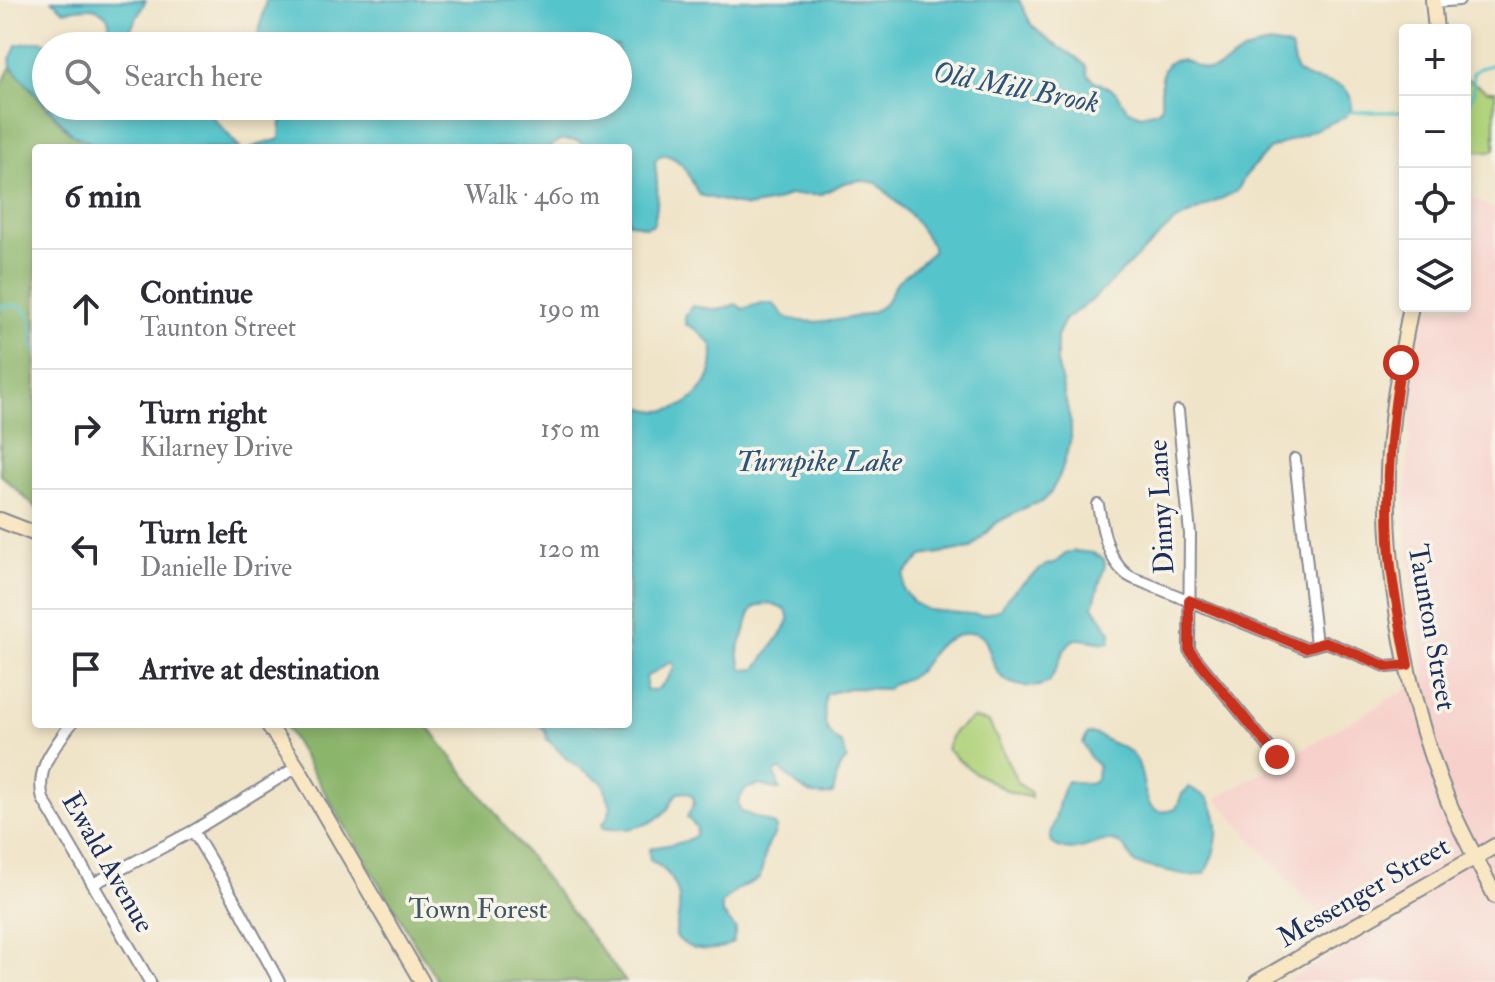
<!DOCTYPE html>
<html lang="en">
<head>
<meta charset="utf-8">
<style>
  :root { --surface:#fff; --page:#f2f2f3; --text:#2b2b33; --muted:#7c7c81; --line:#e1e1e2 }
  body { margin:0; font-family:"IM FELL Double Pica",serif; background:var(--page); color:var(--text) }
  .controls { position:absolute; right:24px; top:24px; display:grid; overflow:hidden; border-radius:8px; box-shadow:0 4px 12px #0003 }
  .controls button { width:72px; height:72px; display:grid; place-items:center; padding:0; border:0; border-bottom:2px solid var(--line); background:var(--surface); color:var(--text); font:40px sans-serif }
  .stop { position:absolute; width:24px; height:24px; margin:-18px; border:6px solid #c8321e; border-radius:50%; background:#fff }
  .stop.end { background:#c8321e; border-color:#fff; box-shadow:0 2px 8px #0008 }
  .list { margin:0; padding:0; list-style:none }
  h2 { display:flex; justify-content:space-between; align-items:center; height:104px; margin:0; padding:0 32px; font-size:34px }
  h2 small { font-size:26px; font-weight:400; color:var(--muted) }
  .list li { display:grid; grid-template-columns:52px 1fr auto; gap:24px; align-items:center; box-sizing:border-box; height:120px; padding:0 32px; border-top:2px solid var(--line) }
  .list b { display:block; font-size:30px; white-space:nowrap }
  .list p { margin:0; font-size:26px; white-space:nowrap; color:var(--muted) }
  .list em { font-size:26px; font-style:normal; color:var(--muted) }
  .icon { flex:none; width:44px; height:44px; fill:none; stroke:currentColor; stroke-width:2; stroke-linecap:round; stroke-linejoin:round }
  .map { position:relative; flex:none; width:1495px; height:982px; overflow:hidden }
  .search { position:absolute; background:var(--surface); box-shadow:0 4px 12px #0003; left:32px; top:32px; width:600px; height:88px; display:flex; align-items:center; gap:20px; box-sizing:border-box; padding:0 28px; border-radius:44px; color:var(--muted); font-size:30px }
  .panel { position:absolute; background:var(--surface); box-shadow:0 4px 12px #0003; left:32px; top:144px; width:600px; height:584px; border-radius:8px }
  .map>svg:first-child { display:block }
</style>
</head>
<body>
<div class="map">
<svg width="1495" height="982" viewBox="0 0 1495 982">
  <rect width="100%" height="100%" fill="#f7f3e8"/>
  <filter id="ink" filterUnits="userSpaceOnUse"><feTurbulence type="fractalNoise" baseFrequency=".0125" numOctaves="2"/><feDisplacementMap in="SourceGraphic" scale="16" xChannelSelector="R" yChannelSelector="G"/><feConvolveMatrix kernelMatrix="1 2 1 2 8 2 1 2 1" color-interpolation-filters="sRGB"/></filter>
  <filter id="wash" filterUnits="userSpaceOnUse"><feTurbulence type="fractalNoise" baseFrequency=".006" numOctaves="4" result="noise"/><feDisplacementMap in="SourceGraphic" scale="32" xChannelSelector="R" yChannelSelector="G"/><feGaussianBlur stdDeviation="1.8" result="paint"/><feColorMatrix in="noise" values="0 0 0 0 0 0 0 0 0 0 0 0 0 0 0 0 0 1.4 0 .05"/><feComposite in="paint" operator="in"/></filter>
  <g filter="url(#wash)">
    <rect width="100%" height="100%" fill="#f0e4c8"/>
    <path fill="#f7d0cb" d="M1465,192L1495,210V982H1285L1345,949L1328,925L1216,799L1426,678L1412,597L1405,502L1413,386L1426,306H1465Z"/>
    <path fill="#b1d37c" stroke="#66816d" stroke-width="2" d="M1465,78L1488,91H1495V149L1490,152L1465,150Z
      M973,718L989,722L1018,783L1031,793V798L1010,792L975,773L946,749L953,732Z"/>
    <path fill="#8cb56c" stroke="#547265" stroke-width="2" d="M11,66L65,128L73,135L103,148H36V508L0,474V88Z
      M284,724H426L626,982H438Z"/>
    <path fill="#56c4cb" stroke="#387a94" stroke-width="2" fill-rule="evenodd" d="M52,0H146L122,46H90C107,40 120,18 96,9C87,6 73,10 64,11Z
      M266,0H1019L1032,26L1051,42L1076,57L1086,66L1088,75L1095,81L1116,92L1127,109L1141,115L1157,111L1161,107C1162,94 1158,74 1168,64C1180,52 1197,70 1210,70C1219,70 1225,64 1232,59C1248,48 1271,39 1291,48C1294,56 1292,66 1298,72C1317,89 1351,72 1352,108L1345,117L1269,149L1246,175L1237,191L1174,222L1091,301L1065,319L1057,336V362L1071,424V438L1061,473L1050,494L1042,502L1030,505L996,523L971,548L922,556L904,574L903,589L914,603L928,610L982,615L1001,609L1007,598L1019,586L1046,565L1056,562L1067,553L1075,551L1093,553L1104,559L1105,565L1093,606L1111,632L1110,642C1099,645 1088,638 1077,639C1064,640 1057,671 1049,682C1038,688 1030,687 1018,685C973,677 1009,608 943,642C930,649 926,666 914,675C904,681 895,680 887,689L850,688L826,694C823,715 822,734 842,744L847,759L839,768L833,794C808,801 797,784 780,769L775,773L780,790L759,785L745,789L738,802L740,811L773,824L776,828C775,838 767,843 765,853C764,862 762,870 759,879L736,890L722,903V913L736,929L733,942C717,953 688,953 676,936C675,926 679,919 679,909C681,887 669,870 650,860L649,851L651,848L684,842L696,835L697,828L687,817L694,803L693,796L686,792L678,793C673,798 671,805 667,810C652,827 624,832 603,828L602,824L608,817L611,806L603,783L567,759L547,739L545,730L538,724H628V404C638,405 648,411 659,411C694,410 718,379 712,345L696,329L685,324V316L692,306L719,310L736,304L743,309L761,303H772C778,307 780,312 785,316C803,328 866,319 882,306C891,299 891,288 899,280C910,271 922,263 932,252V245L912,217L877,183L860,180L844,183L820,195H789L774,202L747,207L699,195C690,179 683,155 661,155L655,161C657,182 660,205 653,225L645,227L628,222V148H587L578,141L569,140H561L548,148H250L280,139L282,106H618V46H259L257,42ZM771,604L786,610L789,620L786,627L756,669L743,670C733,643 741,650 746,627C749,610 753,604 771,604ZM669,663H673L674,668C667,679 661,693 646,690V677Z
      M40,41L60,46H46V105L11,66L10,59L17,45Z
      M47,106H203L240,148H103L73,135Z
      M1087,734C1098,733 1101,737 1110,742C1121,747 1130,749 1136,759C1148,776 1137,823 1176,809L1182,794L1189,787L1208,798C1223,823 1218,848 1205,873L1191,876L1136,864C1130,859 1127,848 1120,844C1099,831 1077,863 1052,843L1050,833C1059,816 1056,800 1067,781L1090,784L1097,780L1098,765L1090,758L1083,743Z"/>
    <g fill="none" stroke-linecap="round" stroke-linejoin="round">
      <path stroke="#56c4cb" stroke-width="3" d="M1465,104C1479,94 1472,87 1473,73L1480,68L1495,64
        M1347,112H1405
        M0,308L12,305L25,309C38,327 29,334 36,352"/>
    </g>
  </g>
  <g filter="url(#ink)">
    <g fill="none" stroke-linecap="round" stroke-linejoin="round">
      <defs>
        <path id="street" d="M1433,2L1459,0
          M1178,411L1190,534L1189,650L1277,757
          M1295,459L1316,644
          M1098,505C1102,526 1107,558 1125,573C1129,577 1137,580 1143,582L1305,648L1326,642L1388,667L1408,665
          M71,724C54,748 35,768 43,799L150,982
          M193,831L242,913L279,982
          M93,884L193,831L297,767"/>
        <path id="secondary" d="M1433,0L1436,30
          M1411,306C1404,344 1396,382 1392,420C1377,541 1403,692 1449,803C1462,835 1480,865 1495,896
          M0,520L36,534
          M268,724L297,767L422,982
          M1257,982L1495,846"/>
      </defs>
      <use href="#street" stroke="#868a93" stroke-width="14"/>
      <use href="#secondary" stroke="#868a93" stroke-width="18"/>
      <use href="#street" stroke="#fff" stroke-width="10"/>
      <use href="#secondary" stroke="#f9e7c3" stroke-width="14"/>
    </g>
  </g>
  <g fill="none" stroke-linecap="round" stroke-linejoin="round" filter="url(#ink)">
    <path stroke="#c8321e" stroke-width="10" d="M1277,757L1189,650V600L1305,648L1326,642L1388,667L1408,665C1402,632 1395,600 1391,567C1384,499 1390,430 1401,363"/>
  </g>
  <g text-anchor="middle" stroke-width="7" stroke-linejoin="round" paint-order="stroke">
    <g font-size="28" fill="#1b2f5e" stroke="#f7f3e8">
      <text transform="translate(1160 507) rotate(-93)" y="10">Dinny Lane</text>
      <text transform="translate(1433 627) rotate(80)" y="10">Taunton Street</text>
      <text transform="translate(109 862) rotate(60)" y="10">Ewald Avenue</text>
      <text transform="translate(1363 891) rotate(-30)" y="10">Messenger Street</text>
    </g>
    <g font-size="28" fill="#405866" stroke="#f7f3e8">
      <text x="478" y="918">Town Forest</text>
    </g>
    <g font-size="30" font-style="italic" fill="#2a5479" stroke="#f7f3e8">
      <text transform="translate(1016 87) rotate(11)" y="10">Old Mill Brook</text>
      <text x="819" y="471">Turnpike Lake</text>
    </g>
  </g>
</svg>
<div class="controls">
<button>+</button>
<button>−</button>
<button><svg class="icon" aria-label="locate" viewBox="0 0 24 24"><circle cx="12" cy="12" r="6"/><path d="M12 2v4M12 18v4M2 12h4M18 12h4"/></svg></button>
<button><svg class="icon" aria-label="layers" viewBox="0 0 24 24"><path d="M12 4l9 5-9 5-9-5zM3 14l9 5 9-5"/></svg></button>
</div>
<div class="stop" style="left:1401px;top:363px"></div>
<div class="stop end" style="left:1277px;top:757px"></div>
<div class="search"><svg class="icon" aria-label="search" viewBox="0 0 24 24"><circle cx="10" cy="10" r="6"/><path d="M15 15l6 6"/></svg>Search here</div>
<section class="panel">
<h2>6 min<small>Walk · 460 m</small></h2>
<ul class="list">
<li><svg class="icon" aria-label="ahead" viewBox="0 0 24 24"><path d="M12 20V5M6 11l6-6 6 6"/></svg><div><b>Continue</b><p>Taunton Street</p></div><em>190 m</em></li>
<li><svg class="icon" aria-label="right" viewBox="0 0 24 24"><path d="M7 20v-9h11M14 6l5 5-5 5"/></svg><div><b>Turn right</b><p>Kilarney Drive</p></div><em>150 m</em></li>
<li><svg class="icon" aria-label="left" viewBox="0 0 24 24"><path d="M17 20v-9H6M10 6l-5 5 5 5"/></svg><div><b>Turn left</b><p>Danielle Drive</p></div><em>120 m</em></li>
<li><svg class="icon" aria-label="arrive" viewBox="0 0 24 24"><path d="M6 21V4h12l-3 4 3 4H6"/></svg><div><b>Arrive at destination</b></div></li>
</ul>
</section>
</div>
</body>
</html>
